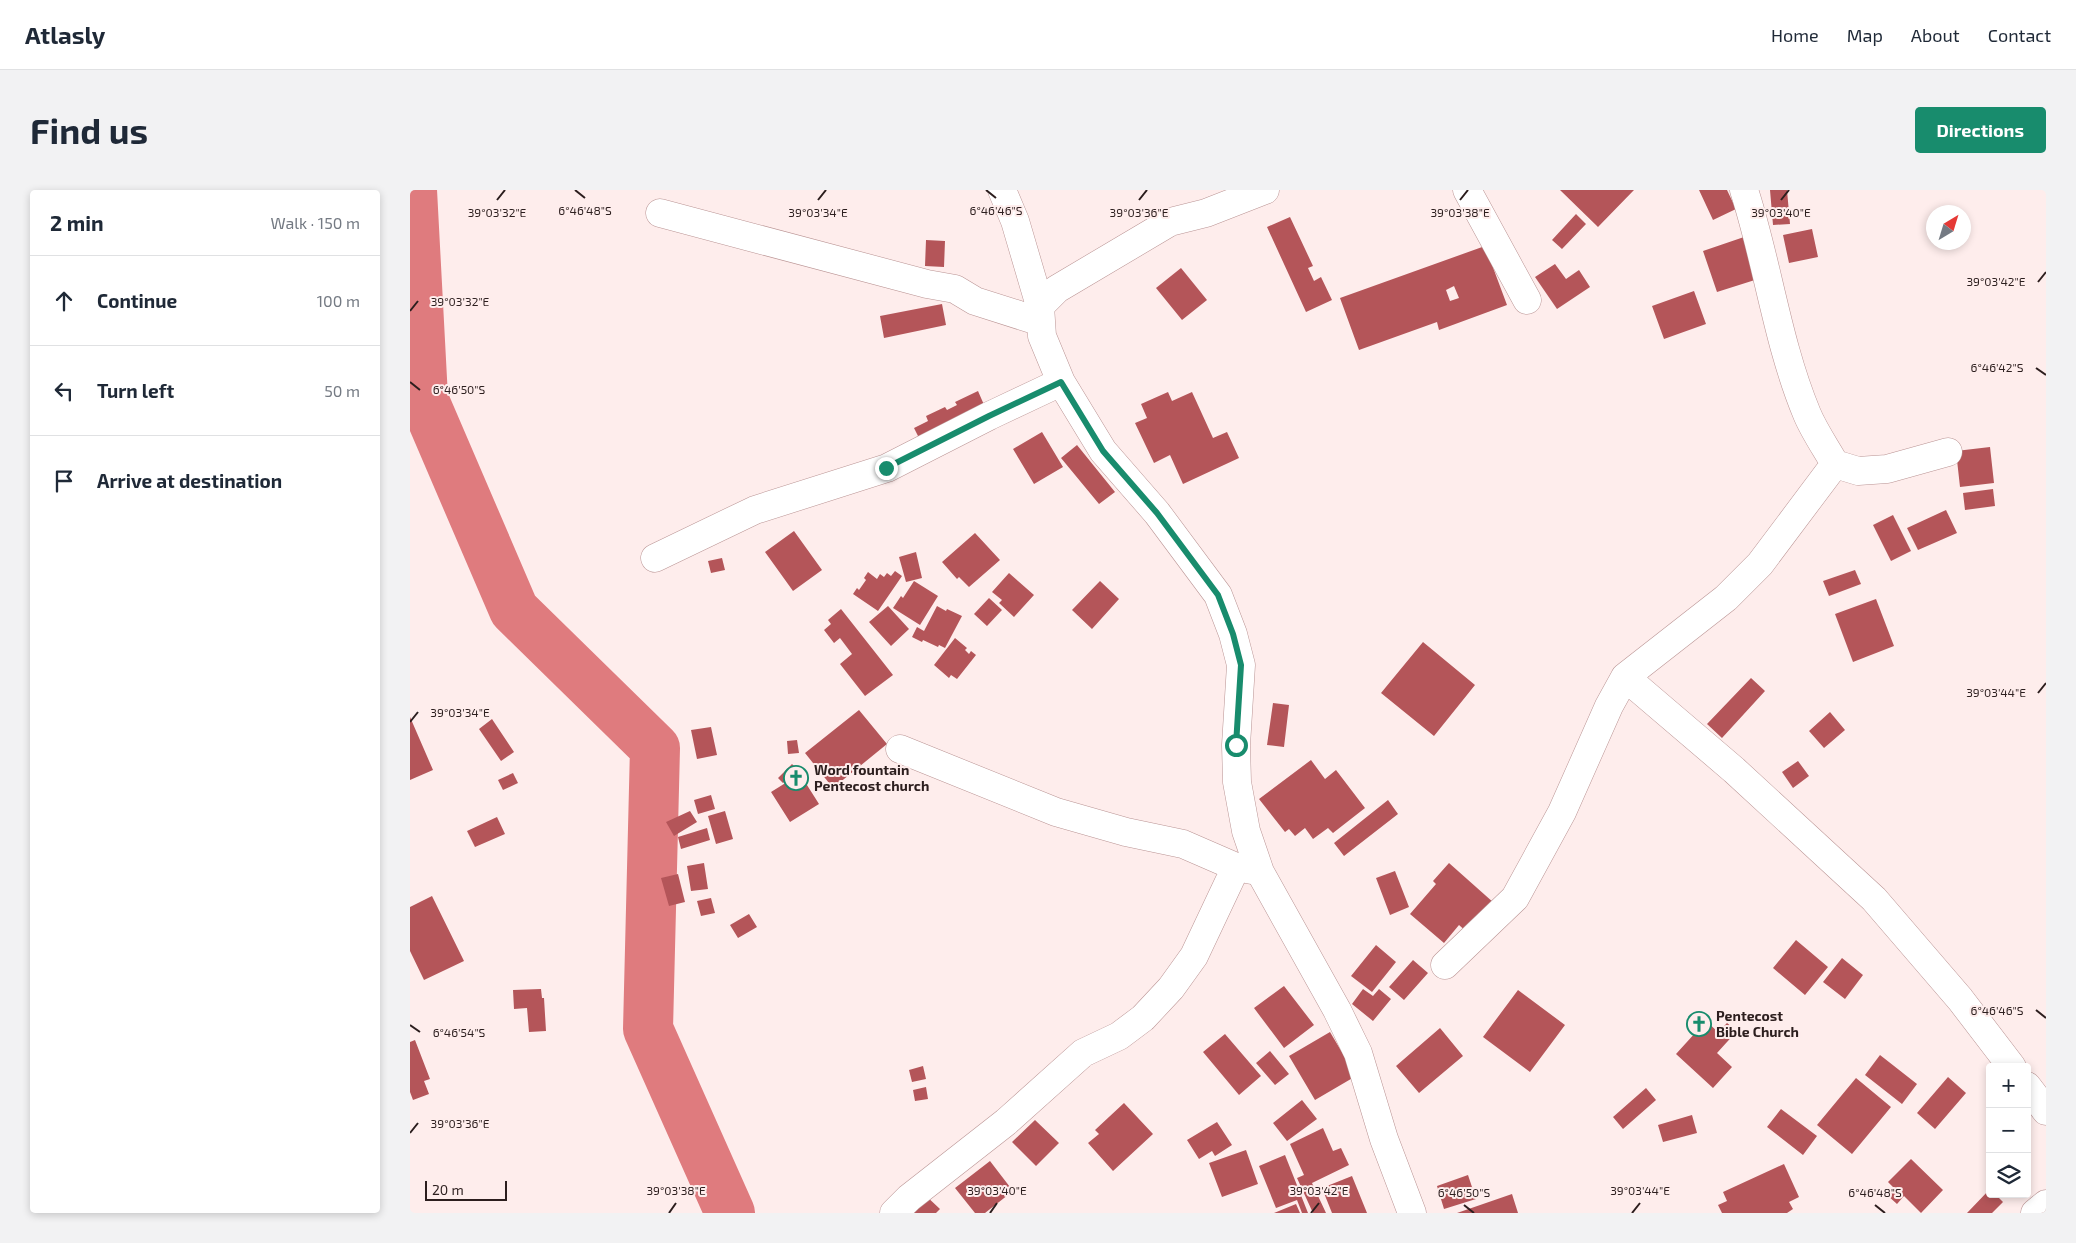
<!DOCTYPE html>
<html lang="en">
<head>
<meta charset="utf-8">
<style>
  :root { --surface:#fff; --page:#f2f2f3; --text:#1f2937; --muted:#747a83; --line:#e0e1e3; --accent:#188c6d }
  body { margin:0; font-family:"Exo 2",sans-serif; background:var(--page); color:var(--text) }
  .controls { position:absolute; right:15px; bottom:15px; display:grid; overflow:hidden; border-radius:5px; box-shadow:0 2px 8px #0003 }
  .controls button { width:45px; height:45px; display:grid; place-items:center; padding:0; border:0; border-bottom:1px solid var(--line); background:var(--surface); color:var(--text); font:25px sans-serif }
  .compass { position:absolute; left:1516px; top:15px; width:45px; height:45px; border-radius:50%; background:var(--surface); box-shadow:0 2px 8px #0003; rotate:38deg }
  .scale { position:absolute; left:15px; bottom:12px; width:82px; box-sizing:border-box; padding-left:5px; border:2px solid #2c1e1e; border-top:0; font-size:14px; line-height:18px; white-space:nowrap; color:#2c1e1e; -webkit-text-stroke:4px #feedec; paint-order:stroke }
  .stop { position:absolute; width:15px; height:15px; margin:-11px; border:4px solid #188c6d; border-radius:50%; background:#fff }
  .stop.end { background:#188c6d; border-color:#fff; box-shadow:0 1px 5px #0008 }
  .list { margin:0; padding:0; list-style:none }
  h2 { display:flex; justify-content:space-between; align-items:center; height:65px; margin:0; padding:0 20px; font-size:21px }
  h2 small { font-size:16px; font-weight:400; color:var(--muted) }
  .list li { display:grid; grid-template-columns:32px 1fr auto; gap:15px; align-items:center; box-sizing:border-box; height:90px; padding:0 20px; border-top:1px solid var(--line) }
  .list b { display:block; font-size:19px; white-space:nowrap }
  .list em { font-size:16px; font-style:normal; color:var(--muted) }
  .icon { flex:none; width:28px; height:28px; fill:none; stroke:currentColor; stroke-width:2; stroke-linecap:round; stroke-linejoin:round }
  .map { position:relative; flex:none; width:1636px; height:1023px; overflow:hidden; border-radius:5px }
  header { display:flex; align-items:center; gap:30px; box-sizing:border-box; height:70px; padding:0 25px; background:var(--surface); border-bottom:1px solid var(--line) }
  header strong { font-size:24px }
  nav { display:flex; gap:28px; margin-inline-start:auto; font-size:18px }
  .intro { display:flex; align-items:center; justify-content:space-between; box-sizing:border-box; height:120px; padding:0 30px }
  h1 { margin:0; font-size:35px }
  .button { padding:12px 22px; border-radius:5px; background:var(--accent); color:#fff; font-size:18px; font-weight:700 }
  main { display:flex; gap:30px; padding:0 30px }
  aside { flex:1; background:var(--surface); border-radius:5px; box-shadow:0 2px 8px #0003 }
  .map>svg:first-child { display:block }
</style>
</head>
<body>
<header>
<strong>Atlasly</strong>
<nav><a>Home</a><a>Map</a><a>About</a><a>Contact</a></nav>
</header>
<div class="intro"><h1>Find us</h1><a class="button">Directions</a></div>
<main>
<aside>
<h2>2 min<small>Walk · 150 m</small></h2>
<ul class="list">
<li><svg class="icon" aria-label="ahead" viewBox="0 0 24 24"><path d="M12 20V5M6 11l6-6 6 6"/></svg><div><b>Continue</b></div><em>100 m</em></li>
<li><svg class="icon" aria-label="left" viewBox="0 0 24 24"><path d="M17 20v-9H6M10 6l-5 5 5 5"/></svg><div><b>Turn left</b></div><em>50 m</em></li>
<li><svg class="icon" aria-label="arrive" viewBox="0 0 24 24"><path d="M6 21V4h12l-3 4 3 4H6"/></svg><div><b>Arrive at destination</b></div></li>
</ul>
</aside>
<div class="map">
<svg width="1636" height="1023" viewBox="0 0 1636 1023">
  <rect width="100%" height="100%" fill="#feedec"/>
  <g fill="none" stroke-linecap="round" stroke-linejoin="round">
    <path stroke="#df7b7e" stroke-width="50" d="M2,0L13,208L104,420L245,558L238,839L320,1023"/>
  </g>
  <path fill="#b45559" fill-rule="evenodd" d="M1150,0H1224L1188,37Z
    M1289,0H1317L1326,19L1303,30Z
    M1360,0H1377L1380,34L1363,35Z
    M1166,24L1176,34L1152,59L1142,50Z
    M880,27L903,76L898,78L904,91L911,87L922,110L896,122L857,37Z
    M1402,39L1408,67L1379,73L1373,45Z
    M1334,47L1348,89L1307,102L1293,61Z
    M516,50L535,51L534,77L515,76Z
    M1075,56L1097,115L1029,140L1027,132L949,160L930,108ZM1044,96L1049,108L1040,111L1036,100Z
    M1145,74L1156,89L1169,80L1180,97L1147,119L1125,87Z
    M771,78L797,110L772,130L746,98Z
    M1284,101L1296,134L1254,149L1242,116Z
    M532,114L536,135L474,148L470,126Z
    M568,201L578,224L512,254L504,238L518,231L516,226L535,217L537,220L547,215L545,212Z
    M758,202L762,211L782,202L803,248L817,242L829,268L773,294L760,265L744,273L725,233L737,228L731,214Z
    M632,242L653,277L624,294L603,259Z
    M667,255L705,302L689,314L651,268Z
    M1580,257L1584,293L1550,297L1546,261Z
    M1583,299L1585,316L1555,320L1553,303Z
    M1536,320L1547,343L1508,360L1497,338Z
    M1483,325L1501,361L1481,371L1463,335Z
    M384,341L412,380L383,401L355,362Z
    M565,343L590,370L559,397L549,387L547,389L532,372Z
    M506,362L512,388L496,392L489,367Z
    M312,368L315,380L301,383L298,371Z
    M1445,380L1451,394L1419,406L1413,391Z
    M485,381L492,386L468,421L443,404L447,398L449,400L456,390L454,388L458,382L467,389L470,384L474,387L477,383L481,386Z
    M599,383L624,405L604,427L589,413L592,410L582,402Z
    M504,391L528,406L510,435L483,418L491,406L493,408Z
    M690,391L709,409L682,439L662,420Z
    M579,408L592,420L577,436L564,424Z
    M1466,409L1484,456L1443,472L1425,424Z
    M478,416L499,439L481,456L459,432Z
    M527,416L536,421L537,419L552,426L535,458L529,455L528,457L513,450L512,452L502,447L507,437L514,441Z
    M431,419L483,485L455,506L430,474L442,464L430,448L424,453L414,440L421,434L418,430Z
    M545,448L557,458L555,460L559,464L561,461L566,465L547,489L541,485L539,488L524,475Z
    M1013,452L1065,495L1024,546L971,503Z
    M1341,488L1355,501L1312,548L1297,534Z
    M863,513L879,515L874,557L857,555Z
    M449,520L477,554L423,598L395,563Z
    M1420,522L1435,540L1414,558L1399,541Z
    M0,527L23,580L0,590Z
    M82,529L104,562L91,571L69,539Z
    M301,537L307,565L287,569L281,540Z
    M387,550L389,563L378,564L377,551Z
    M901,570L915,589L926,580L955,618L923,643L918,638L903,649L895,638L885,646L879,639L875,642L849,609Z
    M1388,571L1399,586L1383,598L1372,582Z
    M382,574L387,579L373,593L368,588Z
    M103,583L108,593L93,600L88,590Z
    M390,584L409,614L380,632L361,602Z
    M301,605L305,619L288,624L284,610Z
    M978,610L988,624L934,666L924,653Z
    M280,621L287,632L264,646L256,632Z
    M315,621L323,649L306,654L298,626Z
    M87,627L95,644L65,657L57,641Z
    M297,638L300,650L271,659L268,647Z
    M294,673L298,699L281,701L277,676Z
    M1039,673L1084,713L1058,743L1049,735L1034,753L1000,724L1026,694L1023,691Z
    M985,681L999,717L980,725L966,688Z
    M268,684L275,712L259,716L251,688Z
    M22,706L54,771L14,790L0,761V717Z
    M301,708L305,723L291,726L287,711Z
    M339,724L347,737L328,748L320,735Z
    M1386,750L1418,777L1395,805L1363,778Z
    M966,755L986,772L962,802L941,786Z
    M1432,768L1453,785L1435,809L1413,792Z
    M1003,770L1018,783L994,810L979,797Z
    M874,796L904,835L874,858L844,818Z
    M131,799L132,808H134L136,841L119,842L117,818L104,819L103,800Z
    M953,799L963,806L969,799L981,809L963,831L942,814Z
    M1108,800L1155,835L1120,882L1073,847Z
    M1296,831L1308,842L1317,833L1327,841L1307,863L1322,877L1303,898L1266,864Z
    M1030,838L1053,866L1009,903L986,876Z
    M920,842L946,886L905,910L879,866Z
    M815,844L851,886L829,905L793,862Z
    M5,850L20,889L14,891L19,904L3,910L0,902V852Z
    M860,861L879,884L865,895L846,873Z
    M1470,865L1507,894L1492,914L1455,885Z
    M513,876L516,889L502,892L499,880Z
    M1538,887L1556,903L1525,939L1507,923Z
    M1446,888L1481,917L1442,964L1407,935Z
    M516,897L518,909L505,911L503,900Z
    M1236,898L1246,910L1213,939L1203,927Z
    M892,910L907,929L877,951L863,933Z
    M714,913L743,944L703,981L678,953L689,944L685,940Z
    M1371,919L1407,946L1393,965L1357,937Z
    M1282,925L1287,943L1253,952L1248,935Z
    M625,930L649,953L626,976L602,952Z
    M807,932L822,955L805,966L802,961L789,969L777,950Z
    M913,938L923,961L931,958L939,975L902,993L916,1023H903L887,988L894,985L880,954Z
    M836,960L848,994L812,1007L799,973Z
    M875,965L898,1023H892L887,1010L866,1018L849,976Z
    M1501,969L1533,1000L1511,1023L1494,1006L1487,1014L1477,1005L1484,998L1478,992Z
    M580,971L603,1001L575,1023H565L545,998Z
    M1374,974L1389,1007L1379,1012L1383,1019L1377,1023H1312L1308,1015L1317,1011L1313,1002Z
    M1058,985L1066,1009L1034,1019L1027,996Z
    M942,986L957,1023H922L912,998Z
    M1580,999V1004H1585L1593,1012L1582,1023H1557Z
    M514,1004L530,1019L526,1023H495Z
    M1102,1004L1108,1023H1047Z
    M886,1014L890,1023H864Z"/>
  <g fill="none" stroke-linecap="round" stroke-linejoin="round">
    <defs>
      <path id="minor" d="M592,0L605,31L630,116
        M855,0L796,23L760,32L647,99L630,116L632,146L651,192L693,261L747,323L808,405L823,444L831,475L826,555L827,592L836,641L850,682L927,820L948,863L974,949L1002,1023
        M1057,0L1117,110
        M1334,0C1358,74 1367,152 1397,224C1404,241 1416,258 1425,274L1448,281L1477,279L1538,262
        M250,23L517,94L545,99L565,111L631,132
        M245,368L345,320L477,278L579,226L651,192
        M1215,487L1324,580L1464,709L1550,809L1602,877
        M490,559L646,622L716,642L773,654L826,677L842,680
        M1035,775L1105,708L1152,622L1199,516L1215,487L1316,408L1350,374L1425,274
        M1617,896L1636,921
        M484,1023L499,1008L596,932L673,863L709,846L733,828L761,798L784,766L826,677
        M1625,1023L1636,1014"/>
    </defs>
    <use href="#minor" stroke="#ba9494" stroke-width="29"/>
    <use href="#minor" stroke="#fff" stroke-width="28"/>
  </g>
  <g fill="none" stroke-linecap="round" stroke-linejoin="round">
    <path stroke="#188c6d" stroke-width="6" d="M476,278L579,226L651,192L693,261L747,323L808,405L823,444L831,475L826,555"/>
  </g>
  <path fill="none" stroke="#2c1e1e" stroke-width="2" d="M165,0L175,8M576,0L586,8M87,10L95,0M408,10L416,0M729,10L737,0M1050,10L1058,0M1371,10L1379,0M1628,92L1636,82M0,121L8,111M1626,178L1636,185M0,192L10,200M1628,503L1636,493M0,532L8,522M1626,820L1636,828M0,835L10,842M0,943L8,933M1054,1015L1064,1023M1465,1015L1475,1023M259,1023L266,1013M580,1023L587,1013M901,1023L909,1013M1222,1023L1230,1013"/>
  <defs>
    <symbol id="church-ring" viewBox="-11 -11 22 22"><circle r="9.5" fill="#feedec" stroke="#188c6d" stroke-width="1.5"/><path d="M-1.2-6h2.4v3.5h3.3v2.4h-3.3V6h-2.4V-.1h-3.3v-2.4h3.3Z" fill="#188c6d"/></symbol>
  </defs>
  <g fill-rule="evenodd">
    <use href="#church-ring" x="372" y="574" width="28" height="28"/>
    <use href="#church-ring" x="1275" y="820" width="28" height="28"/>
  </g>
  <g text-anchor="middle" stroke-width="4" stroke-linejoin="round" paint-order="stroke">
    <g font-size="14" font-weight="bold" fill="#2c1e1e" stroke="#feedec" text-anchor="start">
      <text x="404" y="585">Word fountain<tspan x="404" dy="16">Pentecost church</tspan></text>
      <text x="1306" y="831">Pentecost<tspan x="1306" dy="16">Bible Church</tspan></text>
    </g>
  </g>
  <g font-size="12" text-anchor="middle" fill="#2c1e1e" stroke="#feedec" stroke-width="4" stroke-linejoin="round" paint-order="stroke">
    <text x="175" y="25">6°46'48"S</text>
    <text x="586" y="25">6°46'46"S</text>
    <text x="87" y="27">39°03'32"E</text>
    <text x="408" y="27">39°03'34"E</text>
    <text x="1050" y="27">39°03'38"E</text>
    <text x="1371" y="27">39°03'40"E</text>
    <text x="729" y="27">39°03'36"E</text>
    <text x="1586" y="96">39°03'42"E</text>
    <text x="50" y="116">39°03'32"E</text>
    <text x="1587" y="182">6°46'42"S</text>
    <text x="49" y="204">6°46'50"S</text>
    <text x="1586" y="507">39°03'44"E</text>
    <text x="50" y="527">39°03'34"E</text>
    <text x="1587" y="825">6°46'46"S</text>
    <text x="49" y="847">6°46'54"S</text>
    <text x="50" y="938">39°03'36"E</text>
    <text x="266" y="1005">39°03'38"E</text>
    <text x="587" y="1005">39°03'40"E</text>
    <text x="909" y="1005">39°03'42"E</text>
    <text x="1230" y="1005">39°03'44"E</text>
    <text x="1054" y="1007">6°46'50"S</text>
    <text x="1465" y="1007">6°46'48"S</text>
  </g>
</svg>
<div class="controls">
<button>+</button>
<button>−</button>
<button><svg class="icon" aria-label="layers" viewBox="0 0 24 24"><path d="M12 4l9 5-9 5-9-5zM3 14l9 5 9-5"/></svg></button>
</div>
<svg class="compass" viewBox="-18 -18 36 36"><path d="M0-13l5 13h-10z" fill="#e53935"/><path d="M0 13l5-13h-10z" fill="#747a83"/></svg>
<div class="scale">20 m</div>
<div class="stop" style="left:826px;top:555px"></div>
<div class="stop end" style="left:476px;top:278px"></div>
</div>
</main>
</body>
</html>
